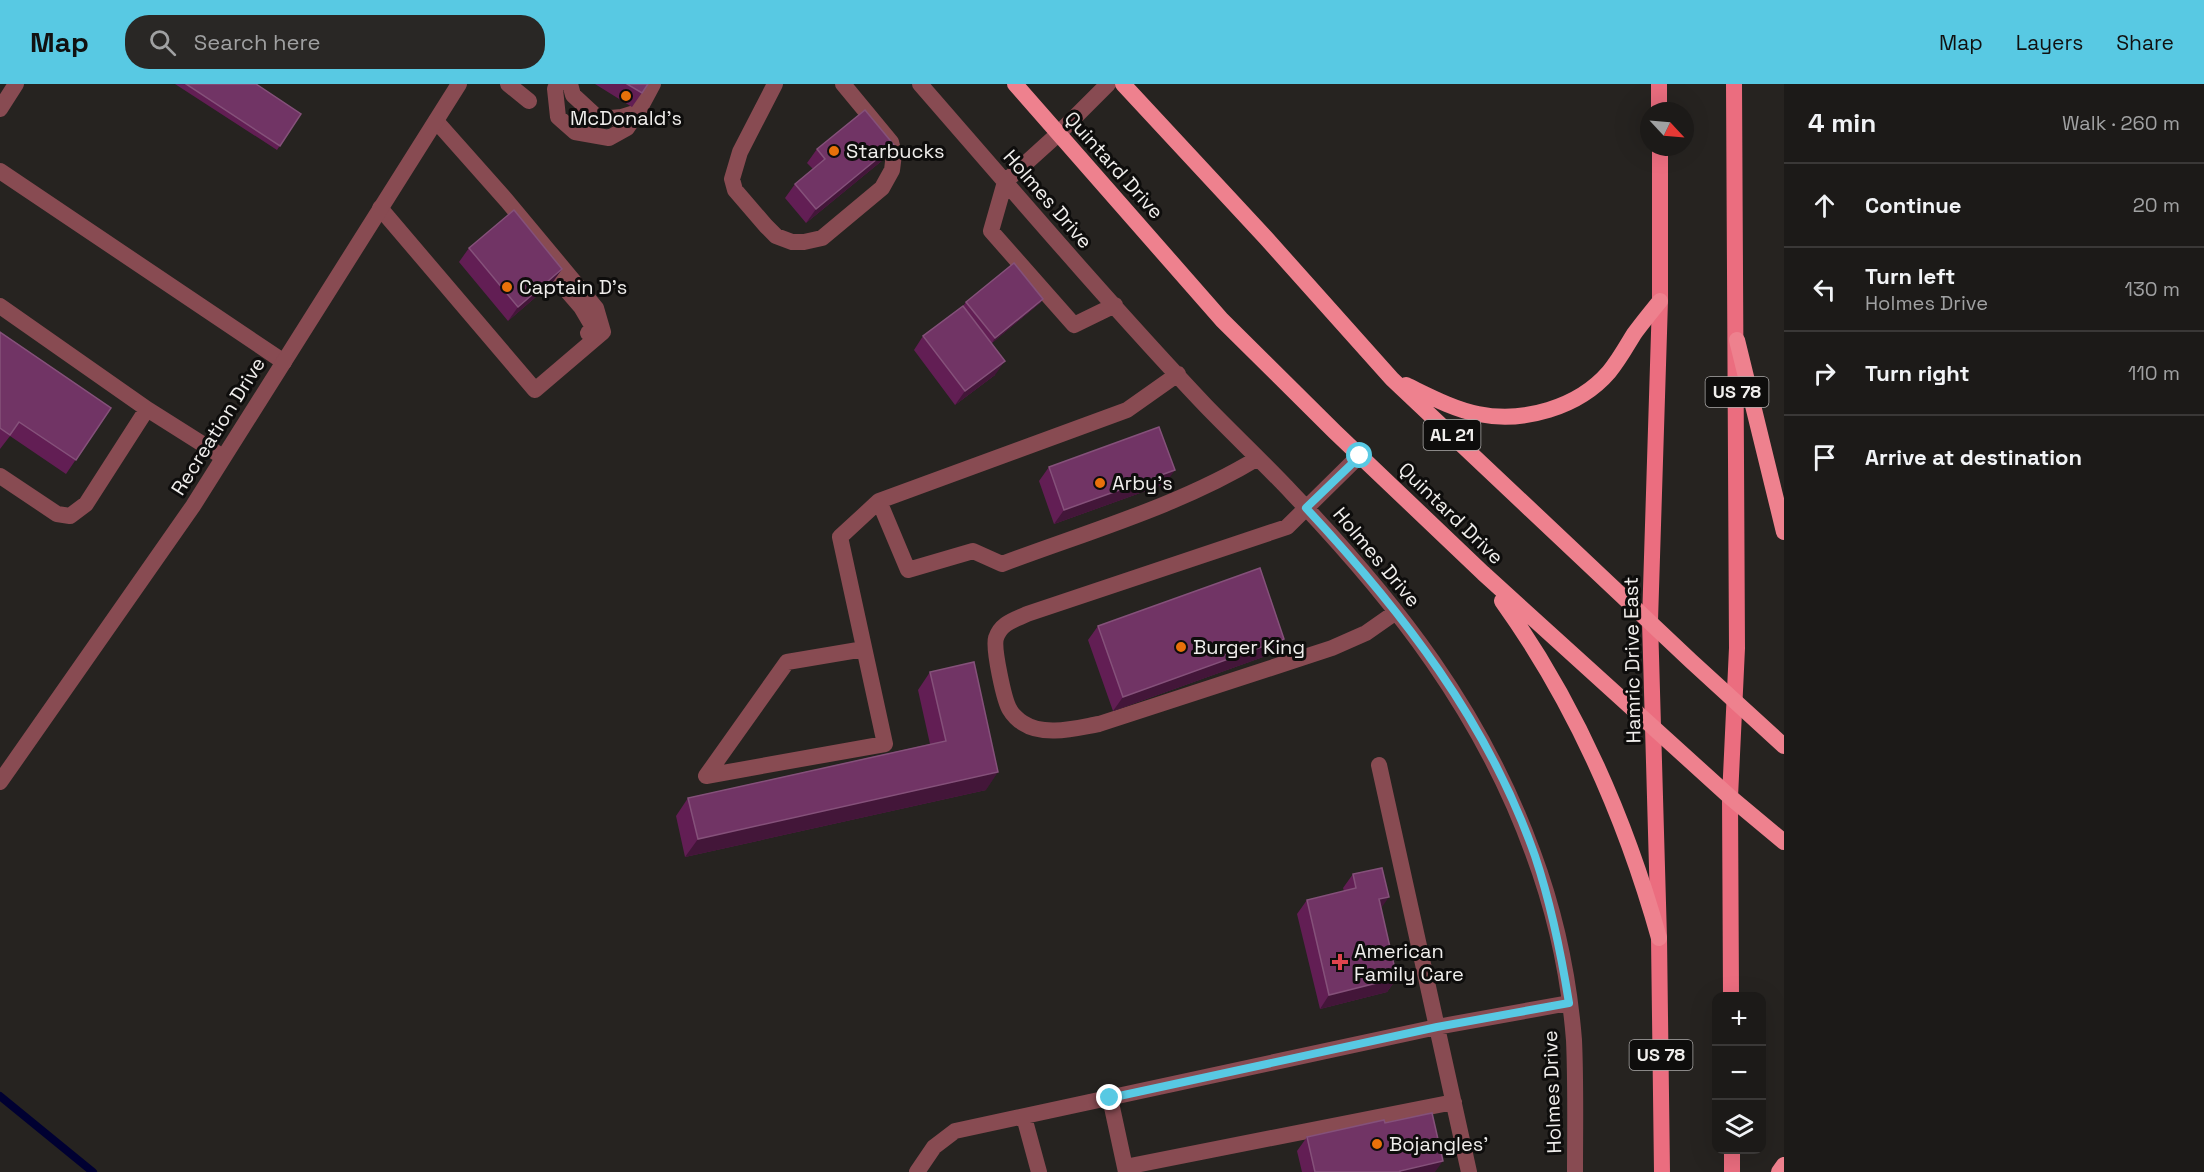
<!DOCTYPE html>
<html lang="en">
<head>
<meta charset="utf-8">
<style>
  :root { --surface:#1c1a18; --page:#292725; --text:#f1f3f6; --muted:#a0a1a2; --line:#3a3837; --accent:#58c9e3 }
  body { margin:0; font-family:"Space Grotesk",sans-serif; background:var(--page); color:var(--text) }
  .controls { position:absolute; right:18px; bottom:18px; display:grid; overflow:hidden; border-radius:12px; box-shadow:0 6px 24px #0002 }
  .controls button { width:54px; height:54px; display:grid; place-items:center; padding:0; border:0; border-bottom:2px solid var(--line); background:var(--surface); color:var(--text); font:30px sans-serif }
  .compass { position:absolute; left:1640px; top:18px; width:54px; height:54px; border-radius:50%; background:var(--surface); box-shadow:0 6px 24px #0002; rotate:116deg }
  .stop { position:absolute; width:18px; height:18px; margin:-14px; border:4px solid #58c9e3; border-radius:50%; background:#fff }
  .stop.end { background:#58c9e3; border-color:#fff; box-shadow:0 2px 6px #0008 }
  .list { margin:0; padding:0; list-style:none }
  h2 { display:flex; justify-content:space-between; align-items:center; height:78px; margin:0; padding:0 24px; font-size:26px }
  h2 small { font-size:20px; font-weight:400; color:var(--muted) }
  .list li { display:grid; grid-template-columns:39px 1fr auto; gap:18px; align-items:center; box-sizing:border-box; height:84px; padding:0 24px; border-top:2px solid var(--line) }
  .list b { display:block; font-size:22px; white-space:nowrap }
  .list p { margin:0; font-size:20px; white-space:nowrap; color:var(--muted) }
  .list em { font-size:20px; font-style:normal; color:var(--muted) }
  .icon { flex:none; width:33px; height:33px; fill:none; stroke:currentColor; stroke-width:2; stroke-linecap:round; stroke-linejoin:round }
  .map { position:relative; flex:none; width:1784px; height:1088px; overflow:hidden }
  header { display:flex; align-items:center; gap:36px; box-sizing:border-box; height:84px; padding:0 30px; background:var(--accent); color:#111 }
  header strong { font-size:28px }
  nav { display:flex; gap:33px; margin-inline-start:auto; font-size:21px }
  .search { width:420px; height:54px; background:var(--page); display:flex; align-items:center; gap:15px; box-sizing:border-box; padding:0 21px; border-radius:24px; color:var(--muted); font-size:22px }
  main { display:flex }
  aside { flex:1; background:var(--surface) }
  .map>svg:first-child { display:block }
</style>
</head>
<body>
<header>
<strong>Map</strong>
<div class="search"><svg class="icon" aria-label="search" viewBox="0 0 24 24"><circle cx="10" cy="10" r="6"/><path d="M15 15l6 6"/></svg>Search here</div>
<nav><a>Map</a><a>Layers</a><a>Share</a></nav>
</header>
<main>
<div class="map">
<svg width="1784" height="1088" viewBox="0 0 1784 1088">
  <rect width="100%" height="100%" fill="#262320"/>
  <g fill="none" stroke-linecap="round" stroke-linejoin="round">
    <path stroke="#000031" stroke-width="8" d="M0,1012L93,1088"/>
    <path stroke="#884b52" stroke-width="16" d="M508,0L529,17
      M557,0L555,5L558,33L575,48L609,54L627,44L638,28
      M570,0L573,11L599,35L622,33L638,28L653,0
      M775,0L740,68L732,95L735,106L766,142L776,152L792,158H804L822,154L882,104L892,86L894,70L891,58L843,0
      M920,0C1014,108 1107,217 1205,321C1234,351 1265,380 1293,410C1396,518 1482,628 1533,769C1555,828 1569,894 1574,956C1576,1000 1575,1044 1575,1088
      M1108,0L1058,50L1005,98L991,147L1074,241L1115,221
      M0,25L16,0
      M0,87L284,278
      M380,124L535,306L603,248L596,224L507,117L436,37
      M543,179L581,223L594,245L588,249
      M0,222L147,325L223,373
      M1178,290L1127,326L879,417L908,486L973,467L1002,480C1087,448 1181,421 1258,374
      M1360,371L1287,443L1027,530C1014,536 1001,539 996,554C993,564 1004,617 1010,626C1012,630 1019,637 1023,639C1044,653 1076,644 1099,640L1332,564L1366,549L1396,528
      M0,392L57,430L70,432L86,420L147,325
      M1379,681L1469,1088
      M706,692L885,660L840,453L879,417
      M706,692L787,578L864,565
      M1110,1014L1126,1088
      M1024,1033L1039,1088
      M1125,1083L1454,1018
      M917,1088L934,1063L955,1047L1437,943L1569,919"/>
    <path stroke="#884b52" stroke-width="16" d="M0,698L193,422L459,0"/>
    <path stroke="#eb6d7f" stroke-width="16" d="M1659,0V27
      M1660,63V217L1650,537L1659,854L1662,1088
      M1731,912L1730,713L1737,564L1734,0
      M1732,1066V1088"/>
    <path stroke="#ee818e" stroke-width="16" d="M1015,0L1222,236L1335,348L1483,489L1730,713L1784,758
      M1123,0L1266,154L1392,295L1691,577L1784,662
      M1737,256L1784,448
      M1406,301C1429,312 1453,325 1478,330C1523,339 1578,324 1609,288C1619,276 1626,263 1634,250C1642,239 1651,228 1660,217
      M1502,517C1575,619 1625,733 1659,854
      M1779,1088L1784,1081"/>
  </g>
  <path fill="#621e54" d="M175,0H256L301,30L277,66Z
    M595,0H648L632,23Z
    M817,65L884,75L806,139L785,114L795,100L813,85L807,79Z
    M469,164L562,185L552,199L508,237L459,178Z
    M1043,215L1040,219L992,259L995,291L955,321L914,266L923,252L963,222L966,218Z
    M0,248L111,324L66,390L10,352L0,365Z
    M1049,383L1165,400L1054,440L1039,397Z
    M1098,542L1274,569L1113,627L1088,556Z
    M930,588L986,706L685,773L676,732L688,714L930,660L918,606Z
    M1353,790L1381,824L1397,894L1387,908L1320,925L1297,830L1307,816L1344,807L1343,804Z
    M1385,1039L1435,1088H1302L1297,1067L1307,1053Z"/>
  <path fill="#431639" d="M894,61L884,75L806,139L816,125Z
    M562,185L552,199L508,237L518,223Z
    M1043,215L1040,219L992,259L995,254Z
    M1005,277L995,291L955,321L965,307Z
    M1175,386L1165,400L1054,440L1064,426Z
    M1284,555L1274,569L1113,627L1123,613Z
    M998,688L986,706L685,773L698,755Z
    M1389,813L1379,827V815Z
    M1397,894L1387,908L1320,925L1329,911Z
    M1443,1077L1435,1088H1399L1400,1087Z"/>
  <path fill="#713465" stroke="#85517a" stroke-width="1.5" d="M186,0H256L301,30L280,62Z
    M627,0H648L642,9Z
    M865,26L894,61L816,125L795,100L825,75L817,65Z
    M514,126L562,185L518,223L469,164Z
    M1014,179L1043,215L995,254L966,218Z
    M963,222L1005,277L965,307L923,252Z
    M0,248L111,324L76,376L19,338L10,351L0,344Z
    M1159,343L1175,386L1064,426L1049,383Z
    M1260,484L1284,555L1123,613L1098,542Z
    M974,578L998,688L698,755L688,714L946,657L930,588Z
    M1382,784L1389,813L1379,815L1397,894L1329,911L1307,816L1356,804L1353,790Z
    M1432,1029L1443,1077L1400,1087V1088H1315L1307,1053L1384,1036L1385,1039Z"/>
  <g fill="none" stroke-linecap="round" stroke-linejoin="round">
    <path stroke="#58c9e3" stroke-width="8" d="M1110,1014L1437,943L1569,919C1561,869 1551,820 1535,772C1488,638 1402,527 1306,424L1360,372"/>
  </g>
  <g fill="#e8710a" stroke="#0e0d0c" stroke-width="2">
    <circle cx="626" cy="12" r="6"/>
    <circle cx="834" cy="67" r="6"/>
    <circle cx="507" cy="203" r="6"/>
    <circle cx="1100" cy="399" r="6"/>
    <circle cx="1181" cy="563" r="6"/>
    <circle cx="1377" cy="1060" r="6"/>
  </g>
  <path fill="#e0444e" stroke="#0e0d0c" stroke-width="2" d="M1337 869h6v6h6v6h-6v6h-6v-6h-6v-6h6z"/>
  <g text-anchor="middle" stroke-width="6" stroke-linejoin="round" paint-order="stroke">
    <g fill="#0e0d0c" stroke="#acaaa9" stroke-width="1.5">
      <rect x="1705.5" y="293" width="63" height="30" rx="4.5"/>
      <rect x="1423.5" y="336" width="57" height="30" rx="4.5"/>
      <rect x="1629.5" y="956" width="63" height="30" rx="4.5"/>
    </g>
    <g font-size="18" font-weight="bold" fill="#f0eeec">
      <text x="1737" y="314">US 78</text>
      <text x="1452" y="357">AL 21</text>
      <text x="1661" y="977">US 78</text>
    </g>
    <g font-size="20" fill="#f0eeec" stroke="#0e0d0c" text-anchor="start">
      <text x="626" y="41" text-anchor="middle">McDonald's</text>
      <text x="846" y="74">Starbucks</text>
      <text x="519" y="210">Captain D's</text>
      <text x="1112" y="406">Arby's</text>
      <text x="1193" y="570">Burger King</text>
      <text x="1354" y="874">American<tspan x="1354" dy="23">Family Care</tspan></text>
      <text x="1389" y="1067">Bojangles'</text>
    </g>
    <g font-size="20" fill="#f0eeec" stroke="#0e0d0c">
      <text transform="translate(1114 81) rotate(48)" y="7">Quintard Drive</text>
      <text transform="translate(1048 115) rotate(49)" y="7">Holmes Drive</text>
      <text transform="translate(218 342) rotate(-58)" y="7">Recreation Drive</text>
      <text transform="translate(1451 429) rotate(44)" y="7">Quintard Drive</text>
      <text transform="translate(1377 473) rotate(50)" y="7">Holmes Drive</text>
      <text transform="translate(1632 576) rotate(-91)" y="7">Hamric Drive East</text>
      <text transform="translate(1552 1008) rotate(-92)" y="7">Holmes Drive</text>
    </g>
  </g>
</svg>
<div class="controls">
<button>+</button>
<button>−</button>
<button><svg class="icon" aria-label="layers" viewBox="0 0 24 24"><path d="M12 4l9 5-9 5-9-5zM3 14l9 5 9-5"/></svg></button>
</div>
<svg class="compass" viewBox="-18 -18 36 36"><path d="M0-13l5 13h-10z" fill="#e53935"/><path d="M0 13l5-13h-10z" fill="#a0a1a2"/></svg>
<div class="stop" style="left:1360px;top:372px"></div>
<div class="stop end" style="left:1110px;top:1014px"></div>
</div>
<aside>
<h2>4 min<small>Walk · 260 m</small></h2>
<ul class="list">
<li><svg class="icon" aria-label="ahead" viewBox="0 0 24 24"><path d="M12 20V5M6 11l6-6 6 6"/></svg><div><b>Continue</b></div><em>20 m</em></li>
<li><svg class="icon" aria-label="left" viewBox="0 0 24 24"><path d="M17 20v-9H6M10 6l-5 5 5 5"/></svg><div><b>Turn left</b><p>Holmes Drive</p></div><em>130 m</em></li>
<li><svg class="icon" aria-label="right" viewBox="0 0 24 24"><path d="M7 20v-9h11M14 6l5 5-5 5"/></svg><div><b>Turn right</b></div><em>110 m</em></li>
<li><svg class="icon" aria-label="arrive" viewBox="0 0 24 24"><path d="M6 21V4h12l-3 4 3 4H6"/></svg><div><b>Arrive at destination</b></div></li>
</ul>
</aside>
</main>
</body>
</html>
